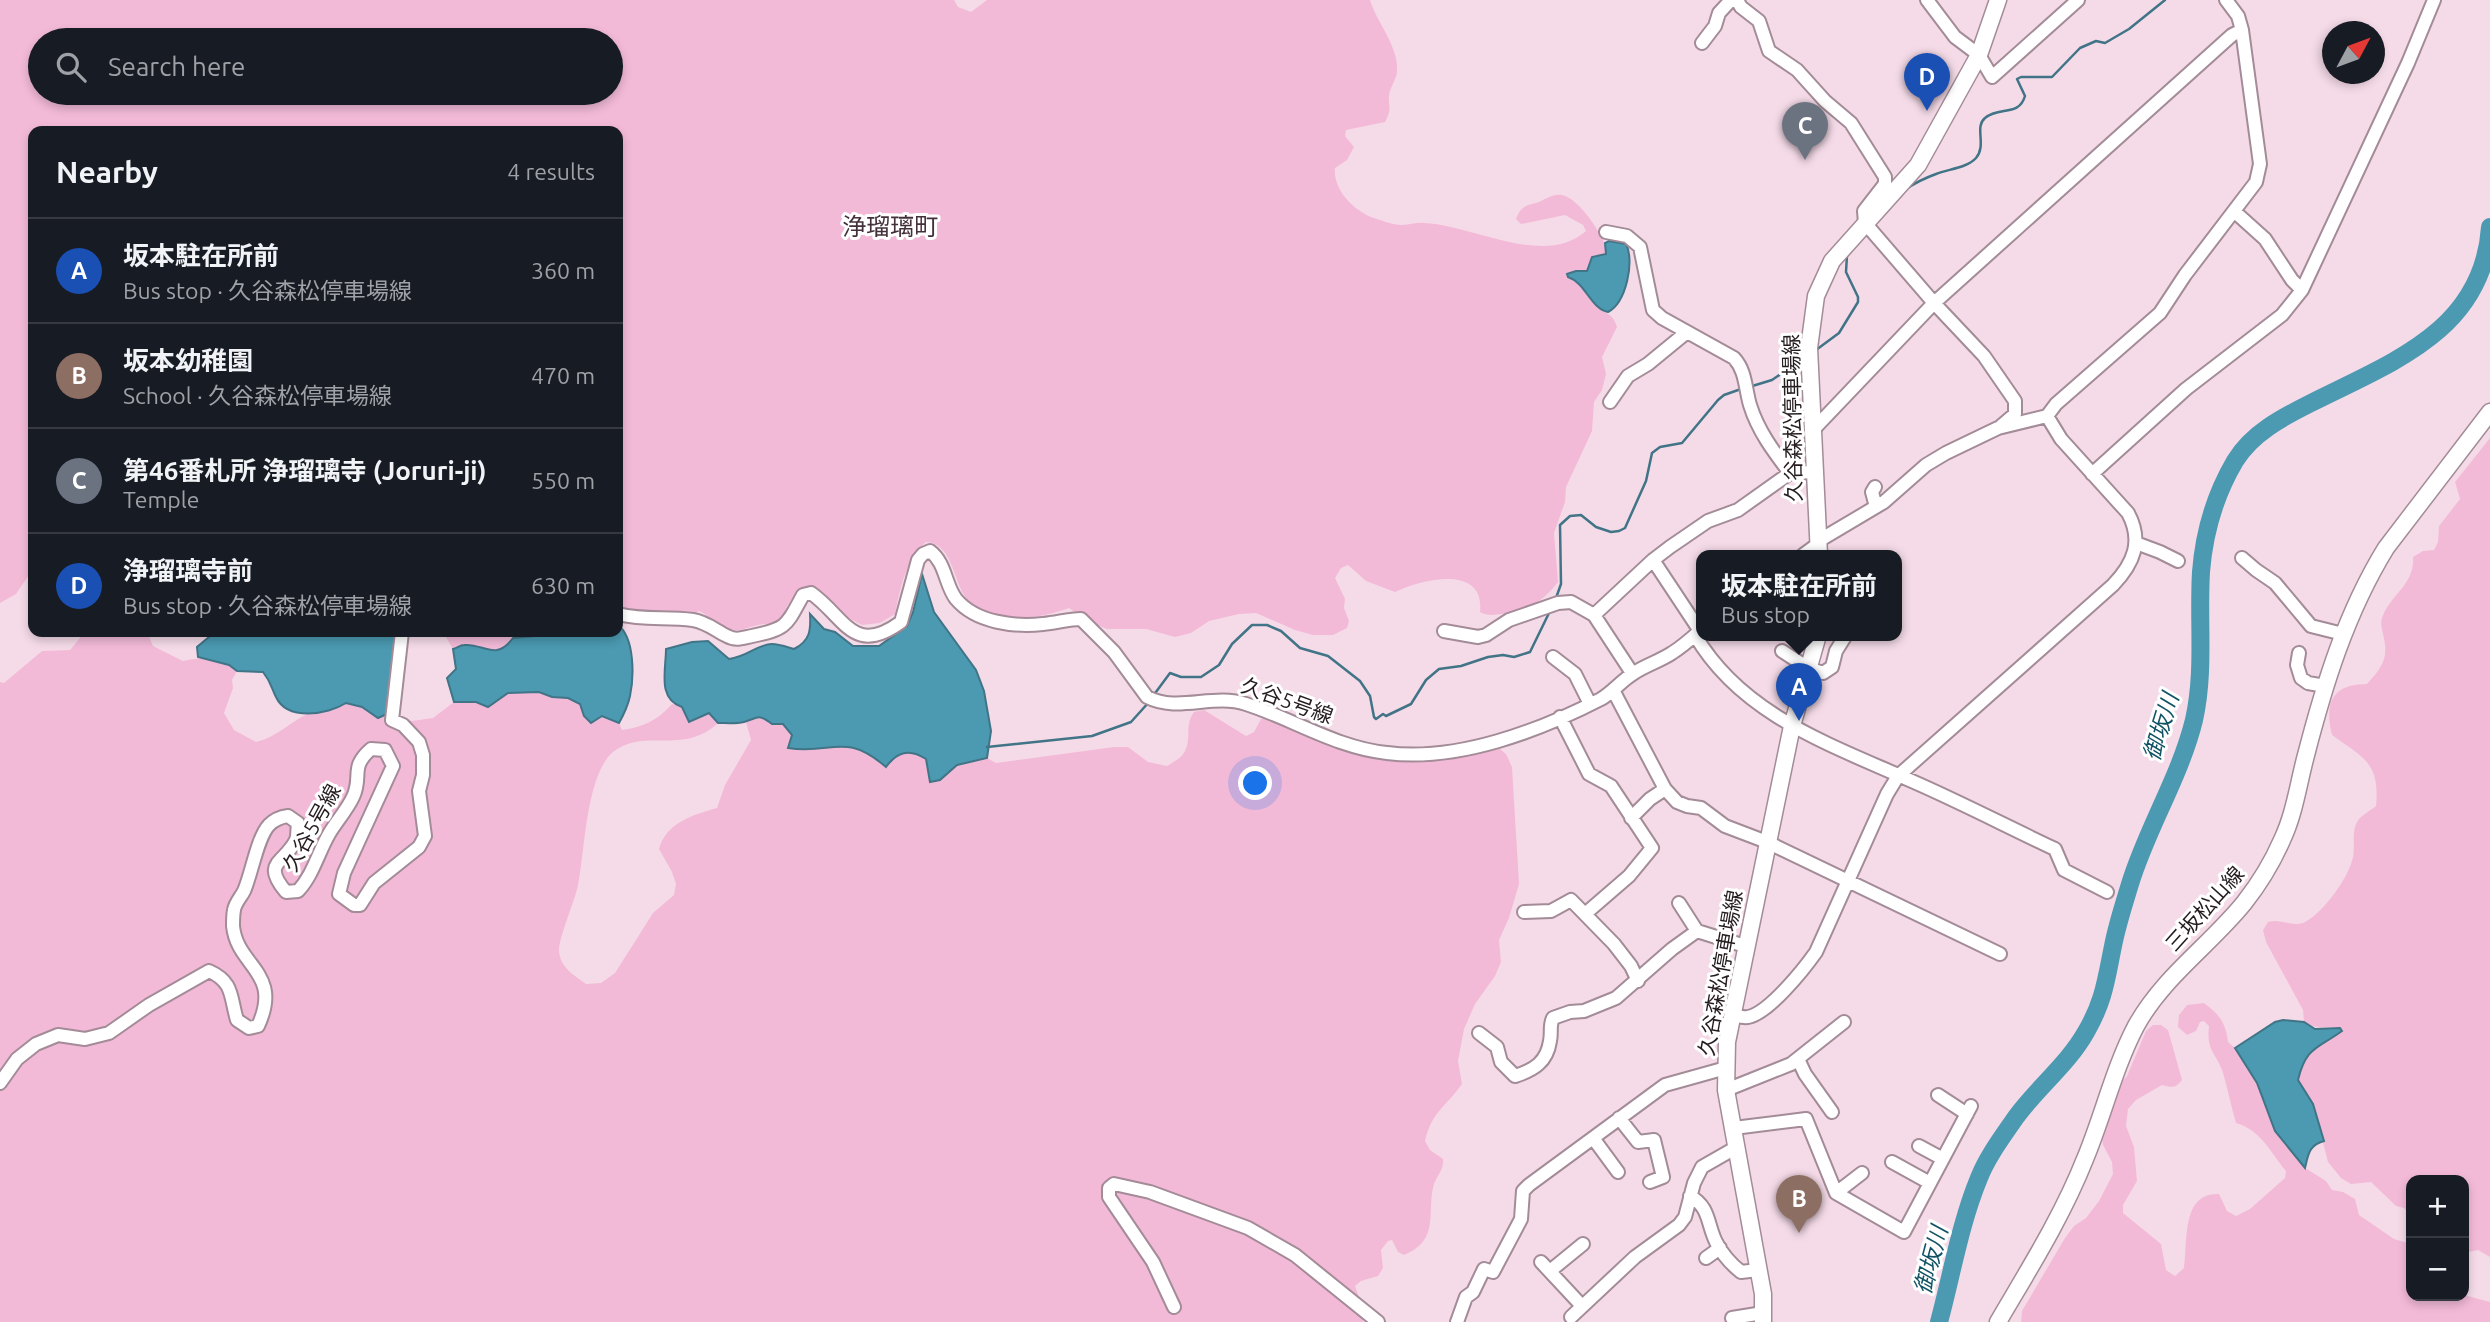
<!DOCTYPE html>
<html lang="en">
<head>
<meta charset="utf-8">
<style>
  :root { --surface:#171b24; --page:#242831; --text:#f1f3f6; --muted:#9ea1a6; --line:#363941; --accent:#47879a }
  body { margin:0; font-family:Ubuntu,"Noto Sans JP",sans-serif; background:var(--page); color:var(--text) }
  .controls { position:absolute; right:21px; bottom:21px; display:grid; overflow:hidden; border-radius:14px; box-shadow:0 4px 10px #0003 }
  .controls button { width:63px; height:63px; display:grid; place-items:center; padding:0; border:0; border-bottom:2px solid var(--line); background:var(--surface); color:var(--text); font:35px sans-serif }
  .compass { position:absolute; left:2322px; top:21px; width:63px; height:63px; border-radius:50%; background:var(--surface); box-shadow:0 4px 10px #0003; rotate:49deg }
  .you { position:absolute; left:1256px; top:784px; width:24px; height:24px; margin:-18px; border:5px solid #fff; border-radius:50%; background:#1a73e8; box-shadow:0 0 0 10px #1a73e833 }
  .badge { display:grid; place-items:center; width:46px; height:46px; border-radius:50%; background:var(--accent); color:#fff; font-size:23px; font-weight:700 }
  .pin { position:absolute; translate:-50% -58px; filter:drop-shadow(0 2px 4px #0008) }
  .pin::after { content:''; position:absolute; top:37px; width:24px; height:21px; background:inherit; clip-path:polygon(0 0,100% 0,50% 100%) }
  .popup { position:absolute; left:1696px; top:550px; width:206px; height:91px; box-sizing:border-box; display:grid; place-content:center; border-radius:14px; background:var(--surface); filter:drop-shadow(0 2px 5px #0005); font-size:23px; white-space:nowrap; color:var(--muted) }
  .popup b { font-size:26px; color:var(--text) }
  .popup::after { content:''; position:absolute; left:50%; top:100%; margin-left:-14px; border:14px solid transparent; border-top-color:var(--surface) }
  .list { margin:0; padding:0; list-style:none }
  h2 { display:flex; justify-content:space-between; align-items:center; height:91px; margin:0; padding:0 28px; font-size:30px }
  h2 small { font-size:23px; font-weight:400; color:var(--muted) }
  .list li { display:grid; grid-template-columns:46px 1fr auto; gap:21px; align-items:center; box-sizing:border-box; height:105px; padding:0 28px; border-top:2px solid var(--line) }
  .list b { display:block; font-size:26px; white-space:nowrap }
  .list p { margin:0; font-size:23px; white-space:nowrap; color:var(--muted) }
  .list em { font-size:23px; font-style:normal; color:var(--muted) }
  .icon { flex:none; width:38px; height:38px; fill:none; stroke:currentColor; stroke-width:2; stroke-linecap:round; stroke-linejoin:round }
  .map { position:relative; flex:none; width:2490px; height:1322px; overflow:hidden }
  .search { position:absolute; background:var(--surface); box-shadow:0 4px 10px #0003; left:28px; top:28px; width:595px; height:77px; display:flex; align-items:center; gap:18px; box-sizing:border-box; padding:0 24px; border-radius:38px; color:var(--muted); font-size:26px }
  .panel { position:absolute; background:var(--surface); box-shadow:0 4px 10px #0003; left:28px; top:126px; width:595px; height:511px; border-radius:14px }
  .map>svg:first-child { display:block }
</style>
</head>
<body>
<div class="map">
<svg width="2490" height="1322" viewBox="0 0 2490 1322">
  <rect width="100%" height="100%" fill="#f5dbe8"/>
  <path fill="#f3bad8" fill-rule="evenodd" d="M0,0H954L958,7L971,12L987,0H1370C1377,23 1399,47 1397,71C1397,78 1392,84 1390,91C1386,105 1394,106 1385,122L1346,130L1345,136L1354,147L1347,160L1335,168C1333,189 1352,209 1371,217C1380,220 1393,225 1402,225C1410,225 1417,222 1424,223C1473,225 1544,268 1586,231L1583,225L1565,215L1521,224L1516,219C1520,208 1525,205 1536,203C1544,200 1553,193 1562,195C1580,199 1601,233 1607,249V254L1590,261L1587,271L1569,272L1568,277C1583,282 1588,295 1597,306C1606,316 1612,311 1617,327L1602,357L1606,374L1602,390L1594,402L1592,431L1566,487L1565,502L1554,533L1558,582C1544,601 1526,612 1502,614C1494,615 1487,616 1480,612C1485,563 1420,580 1395,592L1366,581L1348,565L1341,568L1335,578L1345,599L1344,608L1349,621L1347,628L1333,635H1313L1295,630L1256,613L1239,614L1209,621L1191,633L1175,637L1146,629H1107L1087,621L1069,608C1039,619 985,629 964,595C953,577 951,543 926,542C906,559 900,589 895,614L880,623L862,625L841,614L823,593L807,586C792,595 786,606 780,622L773,625C758,620 744,634 729,629C719,626 709,616 699,611L678,625L626,620L618,625V131H33V569L16,594L0,603ZM40,40H611V93H40Z
    M2490,438V1257L2478,1250L2464,1253V1180H2411V1215L2404,1208L2396,1206L2371,1182L2351,1184L2341,1178L2328,1162L2313,1104L2298,1080C2306,1047 2318,1050 2342,1031L2340,1028C2325,1026 2317,1030 2304,1022L2303,1010L2266,942L2263,930L2268,922C2280,918 2294,928 2305,922C2324,912 2349,877 2353,857C2355,846 2352,833 2356,824C2359,816 2370,811 2376,806C2380,763 2364,758 2332,735C2324,703 2332,684 2367,684C2383,666 2389,658 2383,634C2382,628 2380,624 2382,618C2390,594 2415,585 2413,557L2423,551L2434,550L2438,542L2439,526L2460,499L2455,482Z
    M85,632H147L153,646L183,661C201,656 222,658 237,671L232,680L233,688L224,713L234,730L256,742C277,737 289,723 307,714C319,708 333,711 346,703L361,707L373,715L387,714L412,721L433,718L454,702H476L488,707L508,693L539,692L552,697L568,698L580,704L584,716H602L619,723L622,730C643,727 658,720 672,704L710,713L718,723C683,756 644,727 613,752C586,775 585,851 578,885C575,901 558,939 559,952C561,968 574,975 586,984L601,983L615,973L653,913L674,895L676,884L672,872L659,849C666,823 692,815 717,808L725,785L751,740L746,722L754,717L783,724L792,735L788,748C832,755 843,731 886,767C897,752 909,748 926,759V766L940,780L957,765L987,758L996,763L1114,747H1128L1148,762L1167,766C1173,762 1182,758 1185,751C1192,737 1184,726 1194,712L1204,710L1246,736L1254,732L1261,719L1270,716L1386,761L1444,758L1500,749L1506,754L1512,767L1519,884L1509,918L1499,940L1501,962L1495,976L1475,1004L1464,1029L1458,1061L1462,1084C1446,1107 1432,1111 1425,1141L1430,1150L1443,1159C1444,1170 1438,1174 1434,1184C1426,1212 1441,1240 1404,1255L1398,1252L1392,1240L1388,1241L1381,1250L1383,1268L1378,1276L1361,1281L1355,1286L1363,1308V1322H0V682L4,683L42,651L70,650Z
    M443,632H581L548,635L495,651L465,645L453,649Z
    M2204,1003C2219,1014 2226,1023 2228,1042L2235,1048L2257,1083L2275,1131L2305,1168L2326,1181L2332,1190L2343,1192L2355,1199L2359,1215L2394,1239L2411,1244V1296L2464,1295L2490,1302V1322H2021L2022,1311L2065,1238L2074,1226L2086,1218L2099,1201L2113,1174L2112,1162L2103,1145L2101,1132L2114,1104L2115,1089L2127,1076L2146,1031L2153,1025H2161L2168,1030L2182,1080C2176,1088 2172,1088 2162,1085L2136,1100L2128,1109L2126,1126L2134,1147L2137,1181L2123,1205V1213L2161,1244L2166,1270L2175,1276L2184,1268C2188,1242 2181,1192 2219,1194L2227,1211L2236,1216L2250,1209L2285,1178L2286,1171C2270,1152 2261,1130 2236,1123C2231,1106 2228,1090 2223,1073C2216,1052 2206,1052 2209,1026L2204,1021L2200,1022L2196,1031L2187,1035L2178,1027L2179,1015L2187,1005Z"/>
  <path fill="#4b9ab1" stroke="#407486" stroke-width="2" d="M1609,241L1626,244C1635,261 1626,303 1608,312C1590,308 1586,283 1568,277L1567,274L1576,271H1587L1592,257L1606,254L1605,243Z
    M922,574L934,612L976,670L984,691L991,731L987,758L957,765L940,780L930,782L926,759C909,748 897,752 886,767C844,731 833,755 788,748L792,735L783,724H772C758,713 758,718 744,722C736,724 726,723 718,723L709,713L689,722L682,707C657,699 666,670 666,649L692,642L708,641L729,659C747,657 758,644 772,644C779,644 787,647 794,649C810,641 811,630 810,614L824,629L835,632L853,646H879L907,626L913,612Z
    M618,625C635,638 634,677 630,696C628,706 624,714 619,723L602,716L591,723L584,716L580,704L568,698L552,697L539,692L508,693L488,707L476,702H454L447,678L456,669L453,649C457,648 460,645 464,645C484,643 495,662 513,638L581,632H618Z
    M215,632H396L387,714L378,718L362,707L346,703C327,715 287,721 276,697C271,687 271,682 263,672L237,671L229,665L198,657L197,647Z
    M2283,1020L2304,1022L2315,1029L2340,1028L2342,1031C2317,1049 2306,1047 2298,1080L2313,1104L2324,1141C2309,1145 2308,1155 2305,1168L2275,1131L2257,1083L2235,1048L2275,1022Z"/>
  <g fill="none" stroke-linecap="round" stroke-linejoin="round">
    <path stroke="#407486" stroke-width="2.5" d="M1906,189C1915,183 1925,178 1936,174C1948,169 1967,168 1976,158C1987,145 1974,127 1985,118C1999,106 2019,117 2025,96L2017,79L2021,77H2052L2080,48L2096,41L2105,43L2129,29L2165,0
      M1816,350L1839,333L1858,302V297L1846,272L1847,255
      M1749,387L1772,380L1804,358
      M1556,598L1561,584L1560,525L1570,516L1581,515L1596,527L1611,532L1619,531L1625,528L1646,481L1652,453L1660,447L1682,443L1718,400L1724,395L1741,389
      M1153,696L1170,673L1181,677H1201L1219,665L1232,644L1252,625H1267L1281,631L1300,648L1328,656L1360,681L1370,696L1374,717L1376,719L1383,714L1386,716L1411,704L1426,680L1439,669L1461,666L1488,657L1503,655L1514,657L1530,652L1550,611
      M987,747L1092,736L1131,722L1149,702"/>
    <path stroke="#4b9ab1" stroke-width="18" d="M1939,1322C1952,1274 1960,1224 1979,1178C1987,1157 2003,1136 2016,1117C2037,1088 2068,1064 2086,1032C2104,1001 2106,980 2113,946C2117,925 2124,904 2130,884C2147,828 2180,777 2194,720C2205,671 2198,622 2201,572C2204,533 2215,495 2235,461C2252,433 2283,417 2311,403C2392,362 2483,331 2490,227"/>
    <defs>
      <path id="minor" d="M1737,0L1741,7L1759,21L1769,51L1797,70L1825,101L1851,123L1885,177V184L1864,211L1865,223L1934,303L1984,356L2015,401V414L2001,426
        M1927,0L1955,37L1979,55L1992,77L2078,0
        M1702,43L1715,26L1719,13L1731,0
        M1606,232L1627,236L1640,247L1653,310L1662,318L1734,358C1746,371 1745,388 1750,405C1758,431 1774,452 1790,473L1814,472
        M2302,290L2408,63L2434,0
        M1610,402L1628,376L1648,364L1687,332
        M1812,431L1934,303L2232,35L2242,30
        M2092,474L2186,389L2282,315L2302,290L2292,280L2265,239L2235,212
        M1875,487L1872,492L1876,507
        M2136,543L2160,552L2178,561
        M1803,555L1818,544L1820,540L1884,502L1926,465L1946,453L1998,428L2047,416L2056,404L2160,313L2185,275L2256,182L2260,164L2242,30L2238,16L2226,0
        M2242,558L2256,570L2275,583L2311,626L2343,634
        M1653,560L1700,631
        M618,614C645,621 667,616 693,620C706,622 715,630 727,636C736,641 742,638 752,636C787,629 786,626 803,595L811,593C845,617 853,657 901,622L918,560L923,554L930,551C946,563 945,585 956,599C976,623 1015,627 1043,624C1057,623 1068,619 1081,619L1114,652L1147,697C1178,713 1213,693 1246,704C1293,719 1337,748 1387,753C1457,762 1539,731 1601,699C1613,692 1622,680 1634,673C1646,665 1660,661 1672,653C1682,647 1692,638 1701,630
        M1444,631L1478,637L1486,635L1509,620L1558,603L1571,602L1594,615
        M1695,635C1742,716 1834,746 1914,782C1962,803 2008,827 2055,849L2064,870L2107,892
        M1782,651L1808,668L1823,673L1832,667L1836,651L1846,635
        M2299,653L2297,665L2301,678L2308,683L2325,686
        M1553,657L1575,674L1590,704
        M1632,673L1594,615L1653,560L1670,547L1708,521L1738,510L1790,473
        M1613,690L1665,789L1677,802L1687,806L1701,808L1725,826L1767,842L2000,954
        M1560,717L1589,774L1611,786L1652,848L1629,876L1585,914
        M1631,818L1650,799L1665,789
        M1679,903L1697,931
        M1524,912L1551,911L1571,900L1614,944L1631,966L1638,981
        M1732,1015C1737,1016 1744,1018 1748,1017C1769,1013 1804,969 1816,952L1887,794L1898,776L2113,585C2134,563 2143,541 2128,513L2061,439L2047,416
        M1479,1033L1497,1047L1501,1062L1515,1076C1534,1070 1547,1062 1550,1041C1552,1033 1549,1026 1553,1018L1570,1012L1584,1011L1616,998L1672,949L1697,931L1745,946
        M1798,1059L1805,1074L1832,1112
        M0,1083L17,1059L36,1044L58,1035L85,1039L109,1033L149,1005L209,971C234,982 230,997 237,1020L249,1028L258,1026C283,972 237,967 233,926C233,922 233,915 234,910C235,903 241,897 244,891C252,873 257,838 269,825C275,819 280,817 288,816L298,823C297,828 298,835 296,840C284,864 261,862 286,892L298,891C313,875 318,853 329,834C336,822 347,810 353,797C363,776 349,768 371,749L385,750L393,766L344,873L339,894L354,905H360L374,883L419,847L425,836L419,791L423,775V755L419,742L403,725L392,720L402,632
        M1726,1090L1791,1064L1844,1022
        M1938,1095L1967,1114
        M1619,1118L1638,1142L1654,1140L1663,1177L1650,1182
        M1734,1128L1806,1119L1836,1193L1904,1232L1971,1106
        M1593,1138L1618,1172
        M1919,1146L1943,1159
        M1892,1162L1930,1183
        M1836,1193L1862,1173
        M1690,1196C1710,1207 1707,1224 1716,1242C1722,1254 1731,1264 1741,1272L1758,1270
        M1706,1258L1720,1248
        M1541,1262L1582,1306
        M1550,1271L1583,1244
        M1174,1307L1153,1262L1109,1197V1188L1114,1184L1150,1192L1248,1228L1295,1255L1378,1322
        M1571,1317L1635,1257L1679,1225L1685,1217L1694,1183L1702,1167L1737,1147
        M1732,1318L1763,1313
        M1457,1322L1466,1297L1473,1292L1484,1269L1493,1272L1521,1219L1523,1191L1529,1185L1665,1085L1726,1068"/>
      <path id="secondary" d="M1819,555L1809,348L1816,296L1832,261L1918,165L1979,55L1998,0
        M1763,1322V1294L1726,1090L1727,1042L1792,726L1818,635
        M1998,1322C2029,1269 2062,1217 2085,1159C2103,1116 2114,1068 2136,1026C2163,977 2209,946 2244,903C2259,884 2272,863 2282,840C2294,815 2298,786 2305,759C2324,685 2346,613 2386,548L2490,412"/>
    </defs>
    <use href="#minor" stroke="#a38b97" stroke-width="16"/>
    <use href="#secondary" stroke="#a38b97" stroke-width="19"/>
    <use href="#minor" stroke="#fff" stroke-width="12"/>
    <use href="#secondary" stroke="#fff" stroke-width="16"/>
  </g>
  <g text-anchor="middle" stroke-width="6" stroke-linejoin="round" paint-order="stroke">
    <g font-size="21" fill="#251c20" stroke="#fff">
      <text transform="translate(1793 418) rotate(-91)" y="7">久谷森松停車場線</text>
      <text transform="translate(1287 701) rotate(20)" y="7">久谷5号線</text>
      <text transform="translate(312 828) rotate(-61)" y="7">久谷5号線</text>
      <text transform="translate(2205 909) rotate(-48)" y="7">三坂松山線</text>
      <text transform="translate(1721 973) rotate(-80)" y="7">久谷森松停車場線</text>
    </g>
    <g font-size="23" font-style="italic" fill="#125465" stroke="#fff">
      <text transform="translate(2161 727) rotate(-73)" y="8">御坂川</text>
      <text transform="translate(1931 1260) rotate(-75)" y="8">御坂川</text>
    </g>
    <g font-size="24" fill="#43303a" stroke="#fff">
      <text x="890" y="235">浄瑠璃町</text>
    </g>
  </g>
</svg>
<div class="controls">
<button>+</button>
<button>−</button>
</div>
<svg class="compass" viewBox="-18 -18 36 36"><path d="M0-13l5 13h-10z" fill="#e53935"/><path d="M0 13l5-13h-10z" fill="#9ea1a6"/></svg>
<div class="you"></div>
<div class="pin badge" style="left:1799px;top:721px;background:#1a4fb4">A</div>
<div class="popup"><b>坂本駐在所前</b>Bus stop</div>
<div class="pin badge" style="left:1799px;top:1233px;background:#8d6e63">B</div>
<div class="pin badge" style="left:1805px;top:160px;background:#6b7280">C</div>
<div class="pin badge" style="left:1927px;top:111px;background:#1a4fb4">D</div>
<div class="search"><svg class="icon" aria-label="search" viewBox="0 0 24 24"><circle cx="10" cy="10" r="6"/><path d="M15 15l6 6"/></svg>Search here</div>
<section class="panel">
<h2>Nearby<small>4 results</small></h2>
<ul class="list">
<li><span class="badge" style="background:#1a4fb4">A</span><div><b>坂本駐在所前</b><p>Bus stop · 久谷森松停車場線</p></div><em>360 m</em></li>
<li><span class="badge" style="background:#8d6e63">B</span><div><b>坂本幼稚園</b><p>School · 久谷森松停車場線</p></div><em>470 m</em></li>
<li><span class="badge" style="background:#6b7280">C</span><div><b>第46番札所 浄瑠璃寺 (Joruri-ji)</b><p>Temple</p></div><em>550 m</em></li>
<li><span class="badge" style="background:#1a4fb4">D</span><div><b>浄瑠璃寺前</b><p>Bus stop · 久谷森松停車場線</p></div><em>630 m</em></li>
</ul>
</section>
</div>
</body>
</html>
